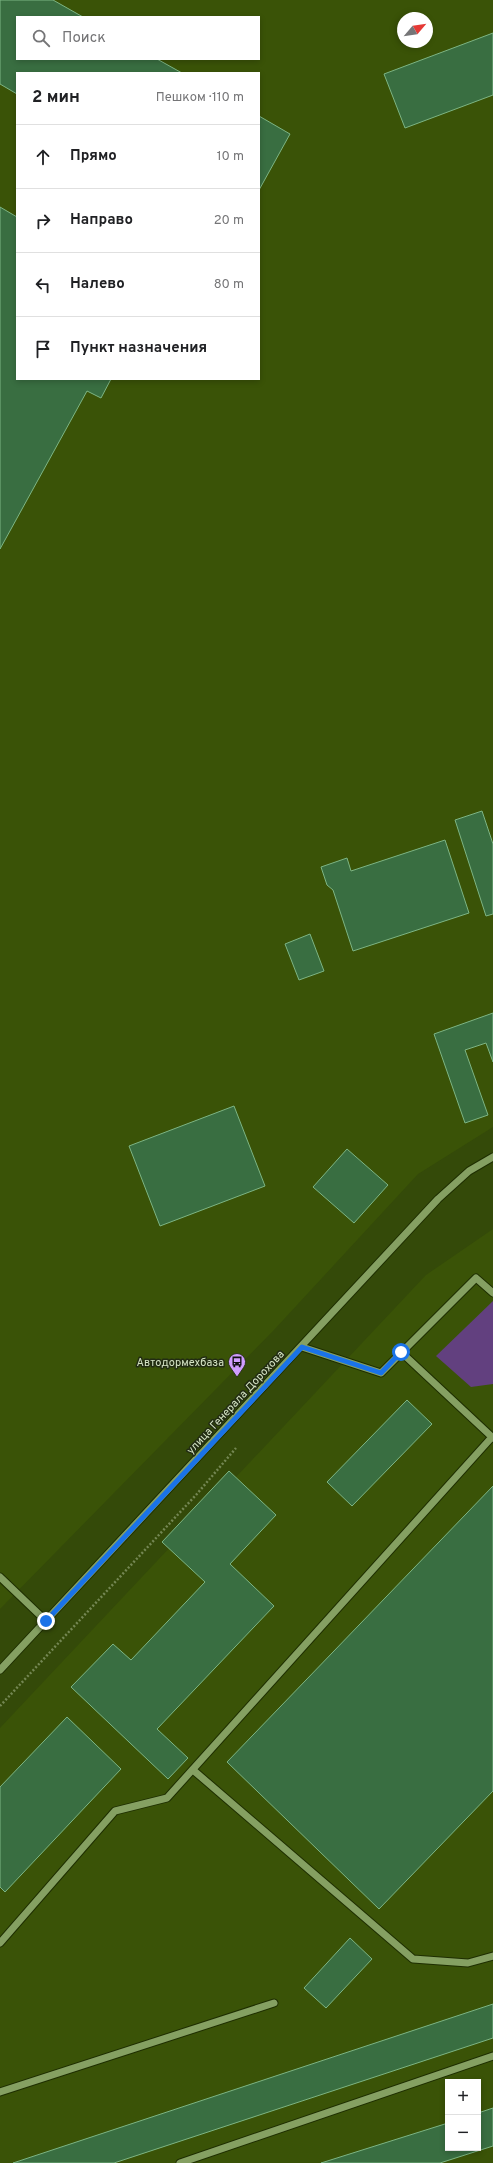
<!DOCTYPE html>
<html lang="ru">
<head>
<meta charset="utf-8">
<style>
  :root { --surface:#fff; --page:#f6f6f6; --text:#202124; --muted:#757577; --line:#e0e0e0 }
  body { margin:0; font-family:Overpass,sans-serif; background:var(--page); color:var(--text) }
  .controls { position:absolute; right:12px; bottom:12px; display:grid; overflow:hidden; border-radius:0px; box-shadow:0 2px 6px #0003 }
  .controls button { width:36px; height:36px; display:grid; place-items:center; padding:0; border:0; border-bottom:1px solid var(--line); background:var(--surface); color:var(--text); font:20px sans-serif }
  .compass { position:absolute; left:397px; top:12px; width:36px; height:36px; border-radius:50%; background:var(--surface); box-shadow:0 2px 6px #0003; rotate:61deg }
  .stop { position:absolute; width:12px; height:12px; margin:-9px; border:3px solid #1a73e8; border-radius:50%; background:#fff }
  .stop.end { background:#1a73e8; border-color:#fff; box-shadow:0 1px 4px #0008 }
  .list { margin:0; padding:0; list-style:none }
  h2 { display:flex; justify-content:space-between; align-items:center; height:52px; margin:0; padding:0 16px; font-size:17px }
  h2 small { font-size:13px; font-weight:400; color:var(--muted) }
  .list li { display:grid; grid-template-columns:26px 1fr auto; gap:12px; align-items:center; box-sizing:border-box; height:64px; padding:0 16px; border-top:1px solid var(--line) }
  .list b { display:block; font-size:15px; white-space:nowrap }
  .list em { font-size:13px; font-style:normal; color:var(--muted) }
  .icon { flex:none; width:22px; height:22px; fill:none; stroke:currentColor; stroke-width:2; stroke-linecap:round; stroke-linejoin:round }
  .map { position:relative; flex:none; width:493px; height:2163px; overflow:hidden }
  .search { position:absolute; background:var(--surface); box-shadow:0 2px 6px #0003; left:16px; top:16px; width:244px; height:44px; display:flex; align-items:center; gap:10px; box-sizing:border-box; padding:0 14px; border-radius:0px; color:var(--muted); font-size:15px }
  .panel { position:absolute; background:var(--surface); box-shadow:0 2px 6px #0003; left:16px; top:72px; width:244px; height:308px; border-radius:0px }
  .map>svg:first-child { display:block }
</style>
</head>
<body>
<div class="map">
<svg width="493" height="2163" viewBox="0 0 493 2163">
  <rect width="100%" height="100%" fill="#344a09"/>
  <path fill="#3a5307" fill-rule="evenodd" d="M0,0H493V1127L418,1174L273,1331L0,1609ZM17,17H259V59H17ZM403,18H427V42H403ZM17,73H259V379H17Z
    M493,1229V2163H0V1728L426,1275ZM448,2082H478V2148H448Z"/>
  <path fill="#62407f" d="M493,1301V1384L471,1387L436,1356Z"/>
  <path fill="#396e41" stroke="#7db584" d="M0,0H53L83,17H17V59H157L182,73H17V94L0,84Z
    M493,33V95L405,128L384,74Z
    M259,116L290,134L259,190Z
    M0,207L17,217V379H111L101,398L87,391L0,549Z
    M482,811L493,844V914L486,916L455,820Z
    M445,840L469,913L353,951L333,890L327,885L321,867L347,858L351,871Z
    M310,934L324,971L299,980L285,944Z
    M493,1013V1062L486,1043L465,1050L488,1115L465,1123L434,1034Z
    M234,1106L265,1186L160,1226L129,1146Z
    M347,1149L388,1185L354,1223L313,1187Z
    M407,1400L432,1424L352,1506L327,1482Z
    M229,1471L276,1515L230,1564L274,1606L157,1729L188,1758L168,1779L71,1687L113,1644L131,1660L205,1582L162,1542Z
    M493,1486V1791L379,1909L227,1762Z
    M67,1717L121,1769L5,1892L0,1887V1787Z
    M350,1938L372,1959L326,2008L304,1988Z
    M493,2004V2038L114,2163H13Z
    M493,2108V2146L440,2163H321L448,2123V2148H478V2113Z"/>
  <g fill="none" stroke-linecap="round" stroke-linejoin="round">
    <defs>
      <path id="minor" d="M302,1347L381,1373L476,1278L493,1293
        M401,1352L493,1438
        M0,1577L46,1621
        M0,1670L438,1199L469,1171L493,1157
        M193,1770L413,1959L468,1963L493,1956
        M0,1943L115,1811L167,1798L492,1437
        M0,2092L274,2003
        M180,2163L493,2056"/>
    </defs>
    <use href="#minor" stroke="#1e2e00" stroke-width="9"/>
    <path stroke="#748753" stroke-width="2.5" stroke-dasharray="2 2" stroke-linecap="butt" d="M0,1706L196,1495L236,1448"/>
    <use href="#minor" stroke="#85a062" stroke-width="7"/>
  </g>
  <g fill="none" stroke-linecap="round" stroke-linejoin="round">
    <path stroke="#1a73e8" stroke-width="5" d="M46,1621L302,1347L381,1373L401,1352"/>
  </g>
  <defs>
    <symbol id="bus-pin" viewBox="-11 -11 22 30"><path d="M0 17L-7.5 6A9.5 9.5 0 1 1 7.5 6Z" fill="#d09dfe" stroke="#222c13"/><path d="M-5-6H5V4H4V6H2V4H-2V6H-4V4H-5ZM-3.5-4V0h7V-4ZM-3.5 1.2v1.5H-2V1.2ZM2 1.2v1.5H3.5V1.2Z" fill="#111"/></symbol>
  </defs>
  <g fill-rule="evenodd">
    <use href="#bus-pin" x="227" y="1352" width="20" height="27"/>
  </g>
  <g text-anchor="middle" stroke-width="3" stroke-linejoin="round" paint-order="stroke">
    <g font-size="11" fill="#d5e4c4" stroke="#222c13" text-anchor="end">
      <text x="224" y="1366">Автодормехбаза</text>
    </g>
    <g font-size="11" fill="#d5e4c4" stroke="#222c13">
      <text transform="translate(235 1402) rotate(-47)" y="4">улица Генерала Дорохова</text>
    </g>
  </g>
</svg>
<div class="controls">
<button>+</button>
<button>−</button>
</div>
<svg class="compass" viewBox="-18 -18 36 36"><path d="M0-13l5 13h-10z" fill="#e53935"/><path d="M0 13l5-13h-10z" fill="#757577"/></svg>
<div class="stop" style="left:401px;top:1352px"></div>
<div class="stop end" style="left:46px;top:1621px"></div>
<div class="search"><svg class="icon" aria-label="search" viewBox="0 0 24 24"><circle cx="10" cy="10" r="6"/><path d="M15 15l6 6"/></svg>Поиск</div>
<section class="panel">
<h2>2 мин<small>Пешком · 110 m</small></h2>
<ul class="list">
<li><svg class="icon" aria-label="ahead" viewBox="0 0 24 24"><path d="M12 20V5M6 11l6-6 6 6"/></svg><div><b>Прямо</b></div><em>10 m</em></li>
<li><svg class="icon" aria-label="right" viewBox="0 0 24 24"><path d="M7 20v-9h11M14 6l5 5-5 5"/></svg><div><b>Направо</b></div><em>20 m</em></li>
<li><svg class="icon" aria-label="left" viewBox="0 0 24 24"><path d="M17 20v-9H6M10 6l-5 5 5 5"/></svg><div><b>Налево</b></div><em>80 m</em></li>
<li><svg class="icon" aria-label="arrive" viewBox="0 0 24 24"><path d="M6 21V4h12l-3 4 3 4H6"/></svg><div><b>Пункт назначения</b></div></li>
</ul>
</section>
</div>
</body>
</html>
